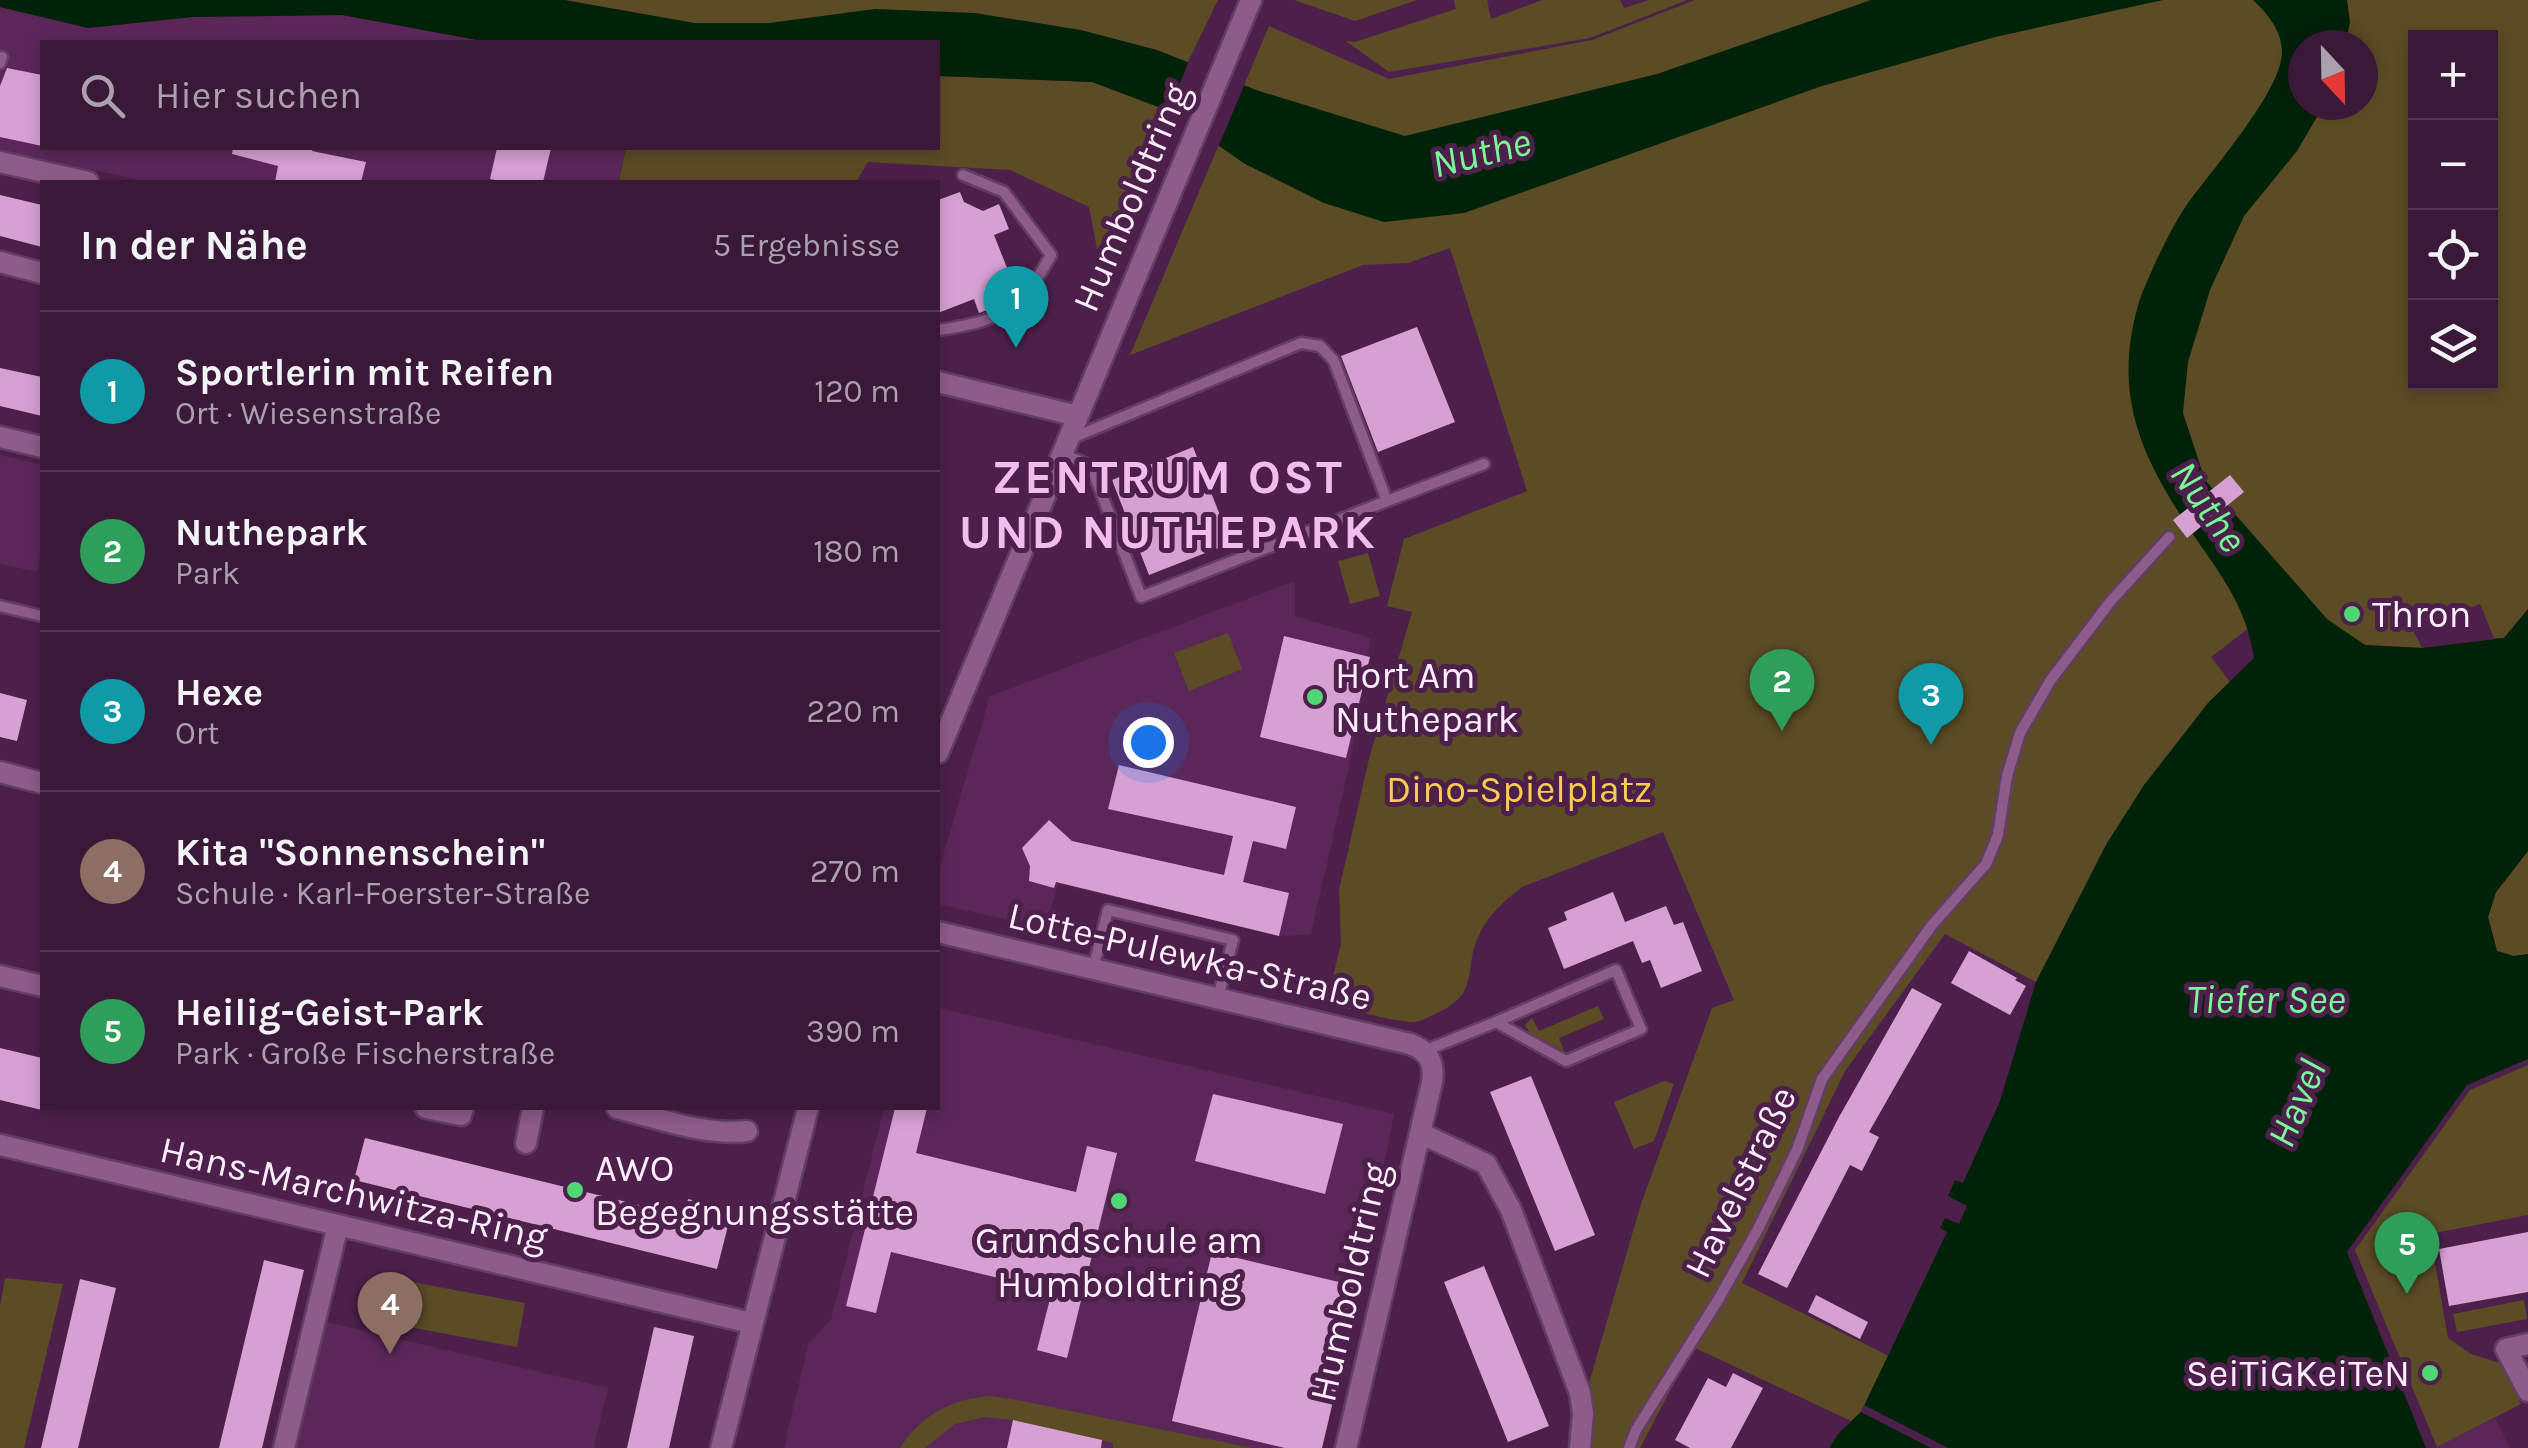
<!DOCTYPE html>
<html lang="de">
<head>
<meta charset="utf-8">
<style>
  :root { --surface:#3a1838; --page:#452543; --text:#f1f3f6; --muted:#aba0ae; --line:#543753; --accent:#1a73e8 }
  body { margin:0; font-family:Karla,sans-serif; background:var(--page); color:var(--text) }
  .controls { position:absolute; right:30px; top:30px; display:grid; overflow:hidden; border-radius:0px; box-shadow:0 5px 15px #0003 }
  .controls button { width:90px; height:90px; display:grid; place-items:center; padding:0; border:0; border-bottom:2px solid var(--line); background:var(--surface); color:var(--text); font:50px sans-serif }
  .compass { position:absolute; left:2288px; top:30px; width:90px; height:90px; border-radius:50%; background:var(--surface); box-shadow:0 5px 15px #0003; rotate:158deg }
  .you { position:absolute; left:1148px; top:742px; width:35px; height:35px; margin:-25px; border:8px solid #fff; border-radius:50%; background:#1a73e8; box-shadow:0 0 0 15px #1a73e833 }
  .badge { display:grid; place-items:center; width:65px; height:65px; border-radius:50%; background:var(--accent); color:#fff; font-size:32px; font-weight:700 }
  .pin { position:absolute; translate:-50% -82px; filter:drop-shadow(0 2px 5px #0008) }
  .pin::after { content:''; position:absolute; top:52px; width:35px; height:30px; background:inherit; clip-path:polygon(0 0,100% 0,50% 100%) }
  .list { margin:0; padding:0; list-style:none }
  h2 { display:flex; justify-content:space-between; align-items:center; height:130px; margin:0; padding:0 40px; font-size:42px }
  h2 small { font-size:32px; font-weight:400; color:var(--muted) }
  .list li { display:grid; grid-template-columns:65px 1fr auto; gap:30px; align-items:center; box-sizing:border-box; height:160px; padding:0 40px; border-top:2px solid var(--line) }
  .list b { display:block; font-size:38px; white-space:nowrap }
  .list p { margin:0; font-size:32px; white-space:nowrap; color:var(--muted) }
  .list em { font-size:32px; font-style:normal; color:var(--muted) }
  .icon { flex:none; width:55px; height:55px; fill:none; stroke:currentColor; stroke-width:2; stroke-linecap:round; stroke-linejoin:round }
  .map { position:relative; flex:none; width:2528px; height:1448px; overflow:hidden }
  .search { position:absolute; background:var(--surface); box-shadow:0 5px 15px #0003; left:40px; top:40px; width:900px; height:110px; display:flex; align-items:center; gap:25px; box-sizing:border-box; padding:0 35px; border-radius:0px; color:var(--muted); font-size:38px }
  .panel { position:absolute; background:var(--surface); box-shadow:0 5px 15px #0003; left:40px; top:180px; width:900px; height:930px; border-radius:0px }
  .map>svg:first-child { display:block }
</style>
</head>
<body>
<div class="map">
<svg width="2528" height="1448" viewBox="0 0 2528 1448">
  <rect width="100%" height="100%" fill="#4d204b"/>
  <path fill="#5b2759" d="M0,7L88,28L192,17L342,15L488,42H42V148H626L619,182H148L0,149Z
    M0,455L42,465V544L37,572L0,564Z
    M1295,581V616L1371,638L1352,753L1311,934L1279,936L1058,884L1045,928L938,904V873L990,696Z
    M939,1008L1394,1114L1360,1287L1322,1448H784L808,1344L831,1320L884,1108H938Z
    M322,1321L608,1388L594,1448H292Z
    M2495,1418L2510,1448H2434Z"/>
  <path fill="#5b4c25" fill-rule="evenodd" d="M564,0H1218L1188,62L1157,50L769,23H694Z
    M1294,0H1417L1355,21Z
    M1454,0H1487L1491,19L1542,0H1620L1624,8L1649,0H1687L1590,38L1389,72L1346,41L1355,42L1456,9Z
    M1695,0H2528V609L2504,638H2494L2480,604L2413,630L2422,648L2365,645L2249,628L2211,657L2230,682L2208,703L2107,843L2036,982L1945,934L1845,1071L1742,1283L1889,1356L1861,1412L1851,1421L1693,1347L1640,1448H1587L1584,1400L1641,1204L1712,1008L1734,1000L1663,832L1522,887C1505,900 1490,913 1480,933C1461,970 1484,993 1433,1015C1426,1018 1418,1023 1411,1022C1383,1020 1353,1009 1327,1003L1341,943L1339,890L1369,759L1412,612L1387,606L1404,539L1527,491L1450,248L1408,263L1363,265L1130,355L1269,26L1389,79L1592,40ZM2416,38H2490V382H2416ZM2303,45H2363V105H2303Z
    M938,76L1092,82L1169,111L1101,270L1089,207L1010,170L868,162L856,182H619L626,148H938Z
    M1368,553L1380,596L1350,604L1338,561Z
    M1228,633L1242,669L1189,691L1174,653Z
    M2528,851V954L2514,956L2497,951L2488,917L2496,892Z
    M1598,1006L1604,1019L1559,1038L1564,1051L1530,1033L1525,1025L1532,1018L1539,1031Z
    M2528,1065V1215L2430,1234L2448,1338L2471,1354L2500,1363L2521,1404L2437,1447L2355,1250L2470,1090Z
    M1664,1081L1674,1084L1654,1141L1634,1149L1614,1102Z
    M5,1278L63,1284L24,1448H0V1306Z
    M401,1280L525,1303L517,1347L393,1324Z
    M2524,1300L2527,1319L2457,1332L2453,1314Z
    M991,1396L1017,1400L1252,1448H1113V1443L1013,1420L984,1417L955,1424L925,1448H900C922,1414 952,1399 991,1396Z"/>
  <path fill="#002209" d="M0,0H564L694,23H769L875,9L975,13L1081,30L1157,50L1256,90L1405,136L1657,74L1871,0H2163L1995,37L1822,86L1464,213L1384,222L1324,203L1245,164L1169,111L1092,82L938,76V42H488L342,15L192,17L88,28L0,7Z
    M2253,0H2347L2350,22L2345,45H2303V105H2324L2297,151L2244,216L2210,290L2188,362L2183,413L2205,480L2327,619L2365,645L2422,648L2504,638L2528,609V851L2496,892L2488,917L2497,951L2514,956L2528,954V1059L2467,1085L2347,1252L2426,1448H1829L1838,1434L1861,1412L1947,1232L1940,1228L1945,1218L1959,1224L1967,1206L1948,1196L1955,1180L1963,1183L2000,1101L2036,982L2107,843L2144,785L2208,703L2254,658C2247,611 2226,582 2199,543C2145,464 2110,400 2139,302C2147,278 2172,226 2186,206C2210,172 2282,91 2282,52C2282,31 2267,13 2253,0Z"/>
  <path fill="#4d204b" d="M1190,58L1246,81L1217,150L1167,116Z
    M1864,1405L1948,1448H1931L1861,1412Z"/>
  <path fill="#d6a0d3" d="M7,68L42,75V146L0,137V86Z
    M233,148H313L312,151L366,162L361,182H275L278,166L232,154Z
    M497,148H551L543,182H505L490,179Z
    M960,192L964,202L983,211L999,204L1009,229L994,235L1013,283L998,289L1003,302L990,309L979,313L974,299L938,313V200Z
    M0,195L42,205V247L0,236Z
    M1417,327L1455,422L1378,452L1341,356Z
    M0,368L42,377V416L0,406Z
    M1193,447L1231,543L1149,575L1112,480Z
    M2230,475L2244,492L2187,538L2173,520Z
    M1284,636L1370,657L1346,758L1260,737Z
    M0,693L27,700L17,741L0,737Z
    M1119,765L1296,807L1286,849L1253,841L1243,882L1289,893L1279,936L1056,882L1054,888L1029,881L1030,866L1022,848L1049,820L1072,841L1224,875L1233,836L1108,809Z
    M1613,892L1625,922L1666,906L1674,925L1683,922L1702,971L1661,988L1650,960L1642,963L1633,941L1564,969L1548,928L1567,920L1564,912Z
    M1969,951L2017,978L2015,980L2026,986L2010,1015L1951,983Z
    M1912,988L1942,1004L1869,1132L1879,1137L1862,1171L1850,1165L1787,1288L1758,1274L1839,1117Z
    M0,1048L42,1058V1110L0,1100Z
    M1531,1076L1595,1235L1555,1251L1490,1092Z
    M1213,1094L1343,1124L1325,1194L1195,1161Z
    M895,1108H927L916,1153L1076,1192L1087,1146L1117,1153L1067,1358L1037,1350L1052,1291L891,1252L876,1313L846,1306Z
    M365,1138L684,1216L688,1199L732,1210L717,1269L354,1180Z
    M2528,1232V1292L2449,1306L2439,1249Z
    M1212,1252L1360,1287L1322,1448H1285L1172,1421Z
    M264,1260L304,1270L262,1448H219Z
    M1484,1266L1549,1426L1508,1442L1444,1282Z
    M80,1279L116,1288L78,1448H41Z
    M1816,1295L1868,1322L1860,1339L1808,1312Z
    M654,1327L694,1336L669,1448H627Z
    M1733,1373L1763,1388L1731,1448H1690L1675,1440L1708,1378L1726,1387Z
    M1013,1420L1102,1440L1101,1448H1007Z"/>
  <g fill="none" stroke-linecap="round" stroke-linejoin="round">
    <defs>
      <path id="lane" d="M0,63L2,57
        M938,330C1001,321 1020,311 1051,255L1004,192L963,175
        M1063,454L1091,466L1141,597L1387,501L1334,361L1320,346L1301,343L1072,438
        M1387,501L1484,464
        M0,606L42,616
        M1093,969L1108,910L1233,940L1218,998
        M1424,1051L1496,1022L1566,1061L1641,1029L1616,970L1496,1022
        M1629,1448L1636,1430L1718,1300L1757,1231L1797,1150L1822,1079L1932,925L1986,864L1998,835L2007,776L2020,733L2050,681L2110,602L2169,537"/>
      <path id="street" d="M0,162L88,182
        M0,262L42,273
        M938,382L1078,416
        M0,437L42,447
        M938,753L1251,0
        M0,772L42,783
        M938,932L1410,1044C1429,1051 1435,1063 1432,1082L1346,1448
        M0,976L42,986
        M426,1108L461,1115L463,1108
        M617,1108C658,1118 705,1136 747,1131
        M1420,1133L1486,1164L1511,1210L1580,1393L1583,1413L1580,1448
        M526,1143L533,1108
        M0,1145L751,1323
        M2528,1344L2506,1349L2528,1391
        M284,1448L338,1225
        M721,1448L808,1108"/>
    </defs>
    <use href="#lane" stroke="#633d62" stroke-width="15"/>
    <use href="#street" stroke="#633d62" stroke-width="25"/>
    <use href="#lane" stroke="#8e5c8b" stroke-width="10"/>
    <use href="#street" stroke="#8e5c8b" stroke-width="20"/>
  </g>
  <g fill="#51d674" stroke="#4d204b" stroke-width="4">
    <circle cx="2352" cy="614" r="10"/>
    <circle cx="1315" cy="697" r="10"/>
    <circle cx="575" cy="1190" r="10"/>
    <circle cx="1119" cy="1201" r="10"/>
    <circle cx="2430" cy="1373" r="10"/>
  </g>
  <g text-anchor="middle" stroke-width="10" stroke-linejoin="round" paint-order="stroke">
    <g font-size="38" fill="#feedfd" stroke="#4d204b">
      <text transform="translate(1131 197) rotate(-67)" y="13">Humboldtring</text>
      <text transform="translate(1190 956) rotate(13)" y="13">Lotte-Pulewka-Straße</text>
      <text transform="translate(1740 1182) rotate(-64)" y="13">Havelstraße</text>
      <text transform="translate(354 1193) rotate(13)" y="13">Hans-Marchwitza-Ring</text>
      <text transform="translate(1349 1282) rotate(-77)" y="13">Humboldtring</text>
    </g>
    <g font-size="38" fill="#feedfd" stroke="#4d204b" text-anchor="start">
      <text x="2372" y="627">Thron</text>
      <text x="1335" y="688">Hort Am<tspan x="1335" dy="44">Nuthepark</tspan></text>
      <text x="595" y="1181">AWO<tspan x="595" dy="44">Begegnungsstätte</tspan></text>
      <text x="1119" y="1253" text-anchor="middle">Grundschule am<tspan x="1119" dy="44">Humboldtring</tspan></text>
      <text x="2410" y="1386" text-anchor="end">SeiTiGKeiTeN</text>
    </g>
    <g font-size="38" fill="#f9cc50" stroke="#4d204b">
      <text x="1519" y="802">Dino-Spielplatz</text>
    </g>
    <g font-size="40" font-style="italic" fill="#77fd96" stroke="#4d204b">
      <text transform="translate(1481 152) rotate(-14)" y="14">Nuthe</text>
      <text transform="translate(2209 506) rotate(55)" y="14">Nuthe</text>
      <text x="2266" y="1013">Tiefer See</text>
      <text transform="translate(2296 1103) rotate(-67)" y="14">Havel</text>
    </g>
    <g font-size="48" font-weight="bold" letter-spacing="2.5" fill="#f3bcef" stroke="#4d204b">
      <text x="1168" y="493">ZENTRUM OST<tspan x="1168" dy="55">UND NUTHEPARK</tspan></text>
    </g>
  </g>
</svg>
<div class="controls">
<button>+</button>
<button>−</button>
<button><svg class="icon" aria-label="locate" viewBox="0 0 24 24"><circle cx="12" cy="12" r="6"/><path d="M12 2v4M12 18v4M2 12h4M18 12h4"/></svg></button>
<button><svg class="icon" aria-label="layers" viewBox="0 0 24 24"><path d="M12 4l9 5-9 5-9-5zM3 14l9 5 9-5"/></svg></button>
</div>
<svg class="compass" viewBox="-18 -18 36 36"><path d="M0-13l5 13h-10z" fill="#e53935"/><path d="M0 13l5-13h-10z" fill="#aba0ae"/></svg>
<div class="you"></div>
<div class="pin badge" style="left:1016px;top:348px;background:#0f9aa8">1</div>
<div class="pin badge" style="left:1782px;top:731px;background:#2e9e5b">2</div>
<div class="pin badge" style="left:1931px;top:745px;background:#0f9aa8">3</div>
<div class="pin badge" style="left:390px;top:1354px;background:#8d6e63">4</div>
<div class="pin badge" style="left:2407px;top:1294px;background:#2e9e5b">5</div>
<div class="search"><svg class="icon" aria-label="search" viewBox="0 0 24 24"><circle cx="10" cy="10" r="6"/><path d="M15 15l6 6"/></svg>Hier suchen</div>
<section class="panel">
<h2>In der Nähe<small>5 Ergebnisse</small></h2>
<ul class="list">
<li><span class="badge" style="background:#0f9aa8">1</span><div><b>Sportlerin mit Reifen</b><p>Ort · Wiesenstraße</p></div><em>120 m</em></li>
<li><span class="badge" style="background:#2e9e5b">2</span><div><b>Nuthepark</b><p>Park</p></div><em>180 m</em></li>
<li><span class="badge" style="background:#0f9aa8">3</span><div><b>Hexe</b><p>Ort</p></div><em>220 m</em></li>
<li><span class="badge" style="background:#8d6e63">4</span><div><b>Kita &quot;Sonnenschein&quot;</b><p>Schule · Karl-Foerster-Straße</p></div><em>270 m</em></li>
<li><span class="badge" style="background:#2e9e5b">5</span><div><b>Heilig-Geist-Park</b><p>Park · Große Fischerstraße</p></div><em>390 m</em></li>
</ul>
</section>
</div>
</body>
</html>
